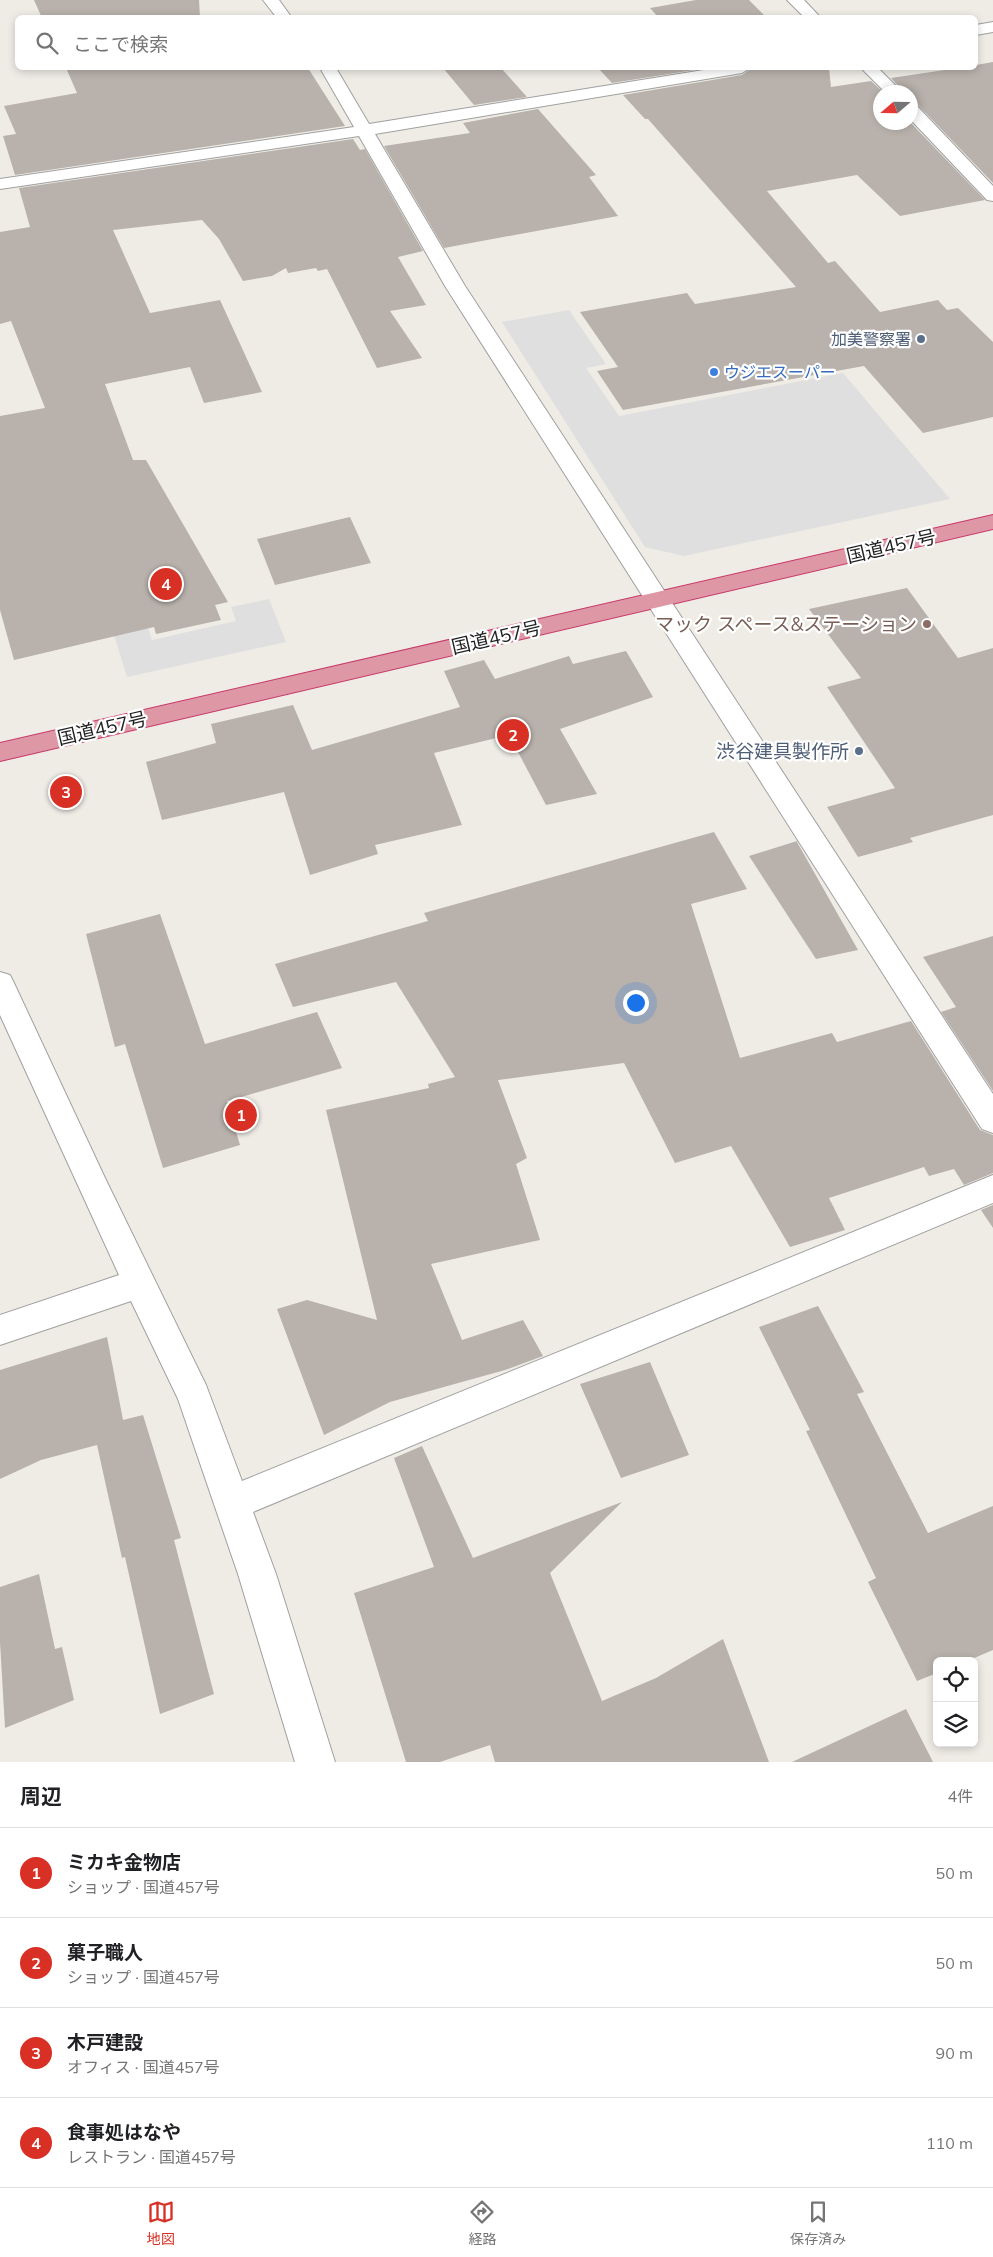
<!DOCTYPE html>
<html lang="ja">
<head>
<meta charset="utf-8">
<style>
  :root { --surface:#fff; --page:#f6f6f6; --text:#202124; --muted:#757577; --line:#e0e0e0; --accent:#d93025 }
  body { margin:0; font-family:Mulish,"Noto Sans JP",sans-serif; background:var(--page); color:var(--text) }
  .controls { position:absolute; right:15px; bottom:15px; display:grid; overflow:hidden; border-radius:8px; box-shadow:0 2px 8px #0003 }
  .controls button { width:45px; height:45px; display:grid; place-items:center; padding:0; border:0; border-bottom:1px solid var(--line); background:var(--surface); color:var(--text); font:25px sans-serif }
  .compass { position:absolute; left:873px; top:85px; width:45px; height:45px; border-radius:50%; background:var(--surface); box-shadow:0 2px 8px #0003; rotate:250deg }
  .you { position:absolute; left:635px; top:1002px; width:18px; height:18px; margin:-12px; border:4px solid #fff; border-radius:50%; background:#1a73e8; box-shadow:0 0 0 8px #1a73e833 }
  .badge { display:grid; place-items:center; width:32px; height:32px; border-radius:50%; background:var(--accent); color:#fff; font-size:16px; font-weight:700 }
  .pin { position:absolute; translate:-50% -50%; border:2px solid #fff; box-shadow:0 1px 5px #0006 }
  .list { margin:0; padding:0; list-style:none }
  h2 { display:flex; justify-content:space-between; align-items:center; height:65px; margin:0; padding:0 20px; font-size:21px }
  h2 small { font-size:16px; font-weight:400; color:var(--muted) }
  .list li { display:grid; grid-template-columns:32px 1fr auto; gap:15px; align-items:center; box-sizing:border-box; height:90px; padding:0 20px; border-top:1px solid var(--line) }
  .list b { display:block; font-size:19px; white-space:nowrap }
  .list p { margin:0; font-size:16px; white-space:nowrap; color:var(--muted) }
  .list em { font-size:16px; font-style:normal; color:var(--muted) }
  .icon { flex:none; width:28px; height:28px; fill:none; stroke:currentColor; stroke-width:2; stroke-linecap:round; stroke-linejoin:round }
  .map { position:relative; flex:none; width:993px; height:1762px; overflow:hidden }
  .search { position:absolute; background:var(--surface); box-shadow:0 2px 8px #0003; left:15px; right:15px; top:15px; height:55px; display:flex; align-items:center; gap:12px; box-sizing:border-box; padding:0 18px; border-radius:8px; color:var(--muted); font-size:19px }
  .sheet { height:425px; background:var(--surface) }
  nav { display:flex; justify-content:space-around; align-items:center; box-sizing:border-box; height:70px; border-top:1px solid var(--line); background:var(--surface); font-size:14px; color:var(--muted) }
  nav a { display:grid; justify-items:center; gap:2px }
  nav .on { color:var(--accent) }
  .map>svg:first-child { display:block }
</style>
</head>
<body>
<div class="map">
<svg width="993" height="1762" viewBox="0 0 993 1762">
  <rect width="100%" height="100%" fill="#efece6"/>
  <path fill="#dfdfdf" d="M569,310L606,364L586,368L619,416L843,373L950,499L684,556L645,547L502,322Z
    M269,599L286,642L127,677L113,632L147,625L152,640L236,621L231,607Z"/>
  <path fill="#b8b1ac" d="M34,0H199L200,18H42Z
    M696,0H749L767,18H659L650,8Z
    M993,62V183L917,104L910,102V92H904L891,78L958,68H976V65Z
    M66,68H308L345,126L15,175L3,136L16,134L4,106L77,93Z
    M443,68H501L527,97L474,105Z
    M598,68H707L612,83Z
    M752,68H829L831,87L871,81L883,92H880V122H910L985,200L900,216L857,175L767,191L828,263L835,261L880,312L938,300L947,310L958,308L993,342V417L923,433L864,366L623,410L597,371L618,367L580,312L687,293L695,304L796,287L648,119H645L623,95L742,75Z
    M538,109L596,175L589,177L618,216L444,248L384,146L470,133L463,123Z
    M353,139L360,150L365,149L423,251L398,257L426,305L390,311L422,358L377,368L327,269L318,271L316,268L288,273L286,268L272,276L243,281L219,239L202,220L113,230L150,313L220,300L262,392L204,403L190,367L105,384L133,460H146L228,602L215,605L221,620L156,634L154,627L14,660L0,610V416L45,408L11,321L0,324V232L30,227L19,188Z
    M350,517L371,563L275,585L257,539Z
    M907,588L958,658L993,648V815L910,838L913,842L858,857L827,807L895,788L827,687L861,678L809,609Z
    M626,651L653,697L560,729L597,794L546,805L509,735L434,753L462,825L375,845L378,854L310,875L284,792L162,820L146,762L216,743L211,724L293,705L312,750L460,707L444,671L484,660L495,679L569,656L573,664Z
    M714,832L747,889L691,904L740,1058L832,1033L837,1042L911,1021L980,1130L993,1135V1173L964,1185L954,1169L929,1176L924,1167L829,1198L845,1230L790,1247L731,1146L675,1163L624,1063L498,1080L527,1158L516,1164L540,1240L431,1264L462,1340L523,1320L543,1356L505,1370L390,1402L324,1435L277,1309L307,1300L377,1320L326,1110L429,1088L428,1084L455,1077L396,982L293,1007L275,964L428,921L424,913Z
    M797,841V842L858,950L816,959L749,856Z
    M160,914L205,1044L317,1012L342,1068L227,1101L240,1145L163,1168L125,1044L115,1047L86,934Z
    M993,936V1091L941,1012L956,1007L923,957Z
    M993,1205V1228L981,1210Z
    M818,1306L864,1392L857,1394L928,1533L993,1506V1650L967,1661H937V1673L917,1681L868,1582L876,1578L806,1431L810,1430L759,1327Z
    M107,1337L123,1420L143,1415L181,1538L174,1540L214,1694L160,1714L125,1557L122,1558L97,1445L41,1460L0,1479V1370Z
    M650,1362L689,1455L621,1478L580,1384Z
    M422,1446L473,1558L622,1502L550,1573L602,1701L656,1678L723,1639L769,1762H495L490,1745L440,1762H406L354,1593L434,1567L394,1458Z
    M39,1574L55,1649L62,1647L74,1700L5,1728L0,1642V1587Z
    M906,1709L933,1762H792Z"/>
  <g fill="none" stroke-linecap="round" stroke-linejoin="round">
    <defs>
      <path id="minor" d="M263,0H279L292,18H277Z
        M787,0H804L821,18H805Z
        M993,22V32L976,35V25Z
        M320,68H336L369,124L716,68H750L742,73L375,134L465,286L993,1094V1133L982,1129L445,286L359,136L0,189V179L354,127Z
        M861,68H878L902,92H885Z
        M910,104L916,105L993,186V201L987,200L910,119Z
        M0,972L10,975L14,983L105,1178L206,1385L242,1481L993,1175V1203L253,1512L276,1574L335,1762H295L238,1574L178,1399L131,1301L0,1345V1315L119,1275L0,1015Z"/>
      <path id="highway" d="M993,515V529L0,761V743Z"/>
    </defs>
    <use href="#minor" stroke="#a0a0a0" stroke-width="2"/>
    <use href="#highway" stroke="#c8386a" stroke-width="2"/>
    <use href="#minor" fill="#fff" fill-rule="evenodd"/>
    <use href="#highway" fill="#de97a4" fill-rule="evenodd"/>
  </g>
  <g fill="#5c6f8a" stroke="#fff" stroke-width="2">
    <circle cx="921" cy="339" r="5"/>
    <circle cx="859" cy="751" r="5"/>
  </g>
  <circle fill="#3f7fe0" stroke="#fff" stroke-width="2" cx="714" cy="372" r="5"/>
  <circle fill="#8d6e63" stroke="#fff" stroke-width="2" cx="927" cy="624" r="5"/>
  <g text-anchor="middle" stroke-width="4.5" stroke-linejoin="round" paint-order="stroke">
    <g font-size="16" fill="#4e5e75" stroke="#fff" text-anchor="end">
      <text x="911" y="345">加美警察署</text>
    </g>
    <g font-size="16" fill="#366cbe" stroke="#fff" text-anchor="start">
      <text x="724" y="378">ウジエスーパー</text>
    </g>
    <g font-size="19" fill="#1f1f1f" stroke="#fff">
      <text transform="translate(891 546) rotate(-13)" y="7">国道457号</text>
      <text transform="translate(496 637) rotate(-13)" y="7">国道457号</text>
      <text transform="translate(102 728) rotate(-13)" y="7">国道457号</text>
    </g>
    <g font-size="19" fill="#785e54" stroke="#fff" text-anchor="end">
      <text x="917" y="631">マック スペース&amp;ステーション</text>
    </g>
    <g font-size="19" fill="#4e5e75" stroke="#fff" text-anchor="end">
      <text x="849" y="758">渋谷建具製作所</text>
    </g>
  </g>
</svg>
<div class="controls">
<button><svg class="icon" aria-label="locate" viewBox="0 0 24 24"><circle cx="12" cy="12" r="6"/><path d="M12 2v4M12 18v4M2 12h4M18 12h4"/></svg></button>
<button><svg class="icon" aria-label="layers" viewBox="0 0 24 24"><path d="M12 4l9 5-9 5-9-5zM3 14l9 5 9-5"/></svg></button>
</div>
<svg class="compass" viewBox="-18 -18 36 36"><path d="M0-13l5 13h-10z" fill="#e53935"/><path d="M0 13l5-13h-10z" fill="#757577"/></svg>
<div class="you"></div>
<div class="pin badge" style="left:241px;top:1115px">1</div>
<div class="pin badge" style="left:513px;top:735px">2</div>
<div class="pin badge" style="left:66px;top:792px">3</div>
<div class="pin badge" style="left:166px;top:584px">4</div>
<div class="search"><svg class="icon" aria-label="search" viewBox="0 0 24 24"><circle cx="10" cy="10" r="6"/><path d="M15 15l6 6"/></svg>ここで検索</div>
</div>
<section class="sheet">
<h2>周辺<small>4件</small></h2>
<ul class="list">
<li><span class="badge">1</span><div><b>ミカキ金物店</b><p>ショップ · 国道457号</p></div><em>50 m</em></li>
<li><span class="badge">2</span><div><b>菓子職人</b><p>ショップ · 国道457号</p></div><em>50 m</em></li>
<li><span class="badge">3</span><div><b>木戸建設</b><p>オフィス · 国道457号</p></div><em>90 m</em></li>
<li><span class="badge">4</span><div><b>食事処はなや</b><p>レストラン · 国道457号</p></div><em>110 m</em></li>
</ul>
</section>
<nav>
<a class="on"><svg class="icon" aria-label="map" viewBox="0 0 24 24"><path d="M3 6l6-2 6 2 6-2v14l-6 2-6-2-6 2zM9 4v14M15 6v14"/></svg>地図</a>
<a><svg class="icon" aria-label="directions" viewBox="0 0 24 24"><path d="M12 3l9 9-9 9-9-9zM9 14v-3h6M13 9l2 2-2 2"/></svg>経路</a>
<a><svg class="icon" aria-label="saved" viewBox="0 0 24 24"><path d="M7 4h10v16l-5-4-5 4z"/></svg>保存済み</a>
</nav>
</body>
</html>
